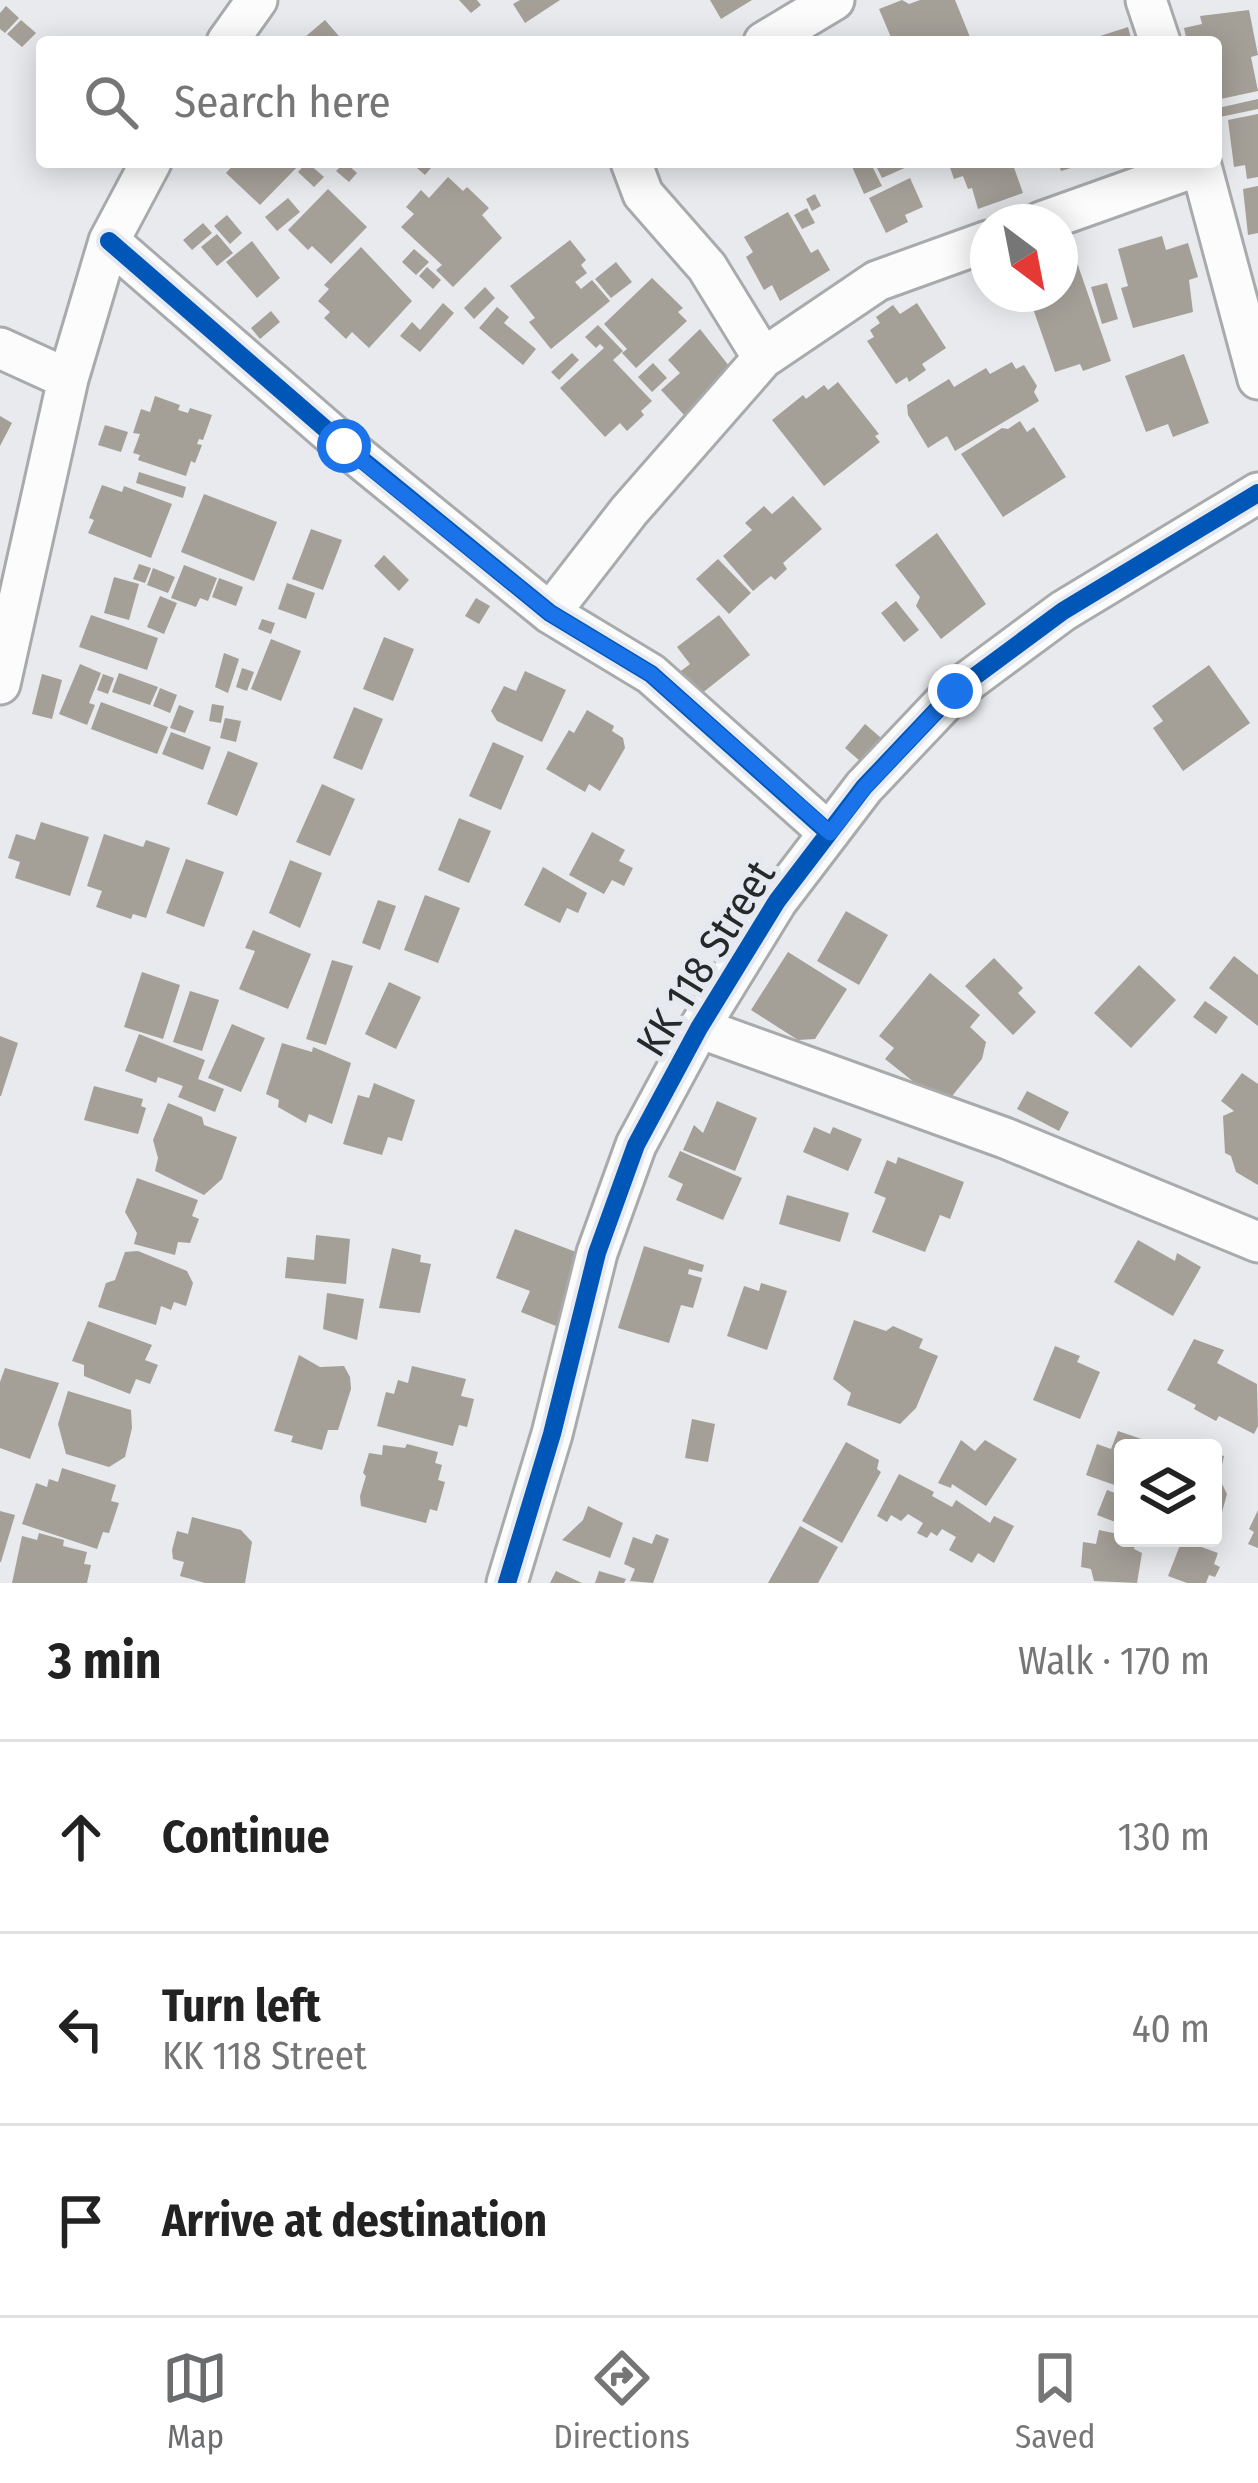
<!DOCTYPE html>
<html lang="en">
<head>
<meta charset="utf-8">
<style>
  :root { --surface:#fff; --page:#f2f2f2; --text:#222; --muted:#767676; --line:#e0e0e0; --accent:#6b6c6e }
  body { margin:0; font-family:"Fira Sans Condensed",sans-serif; background:var(--page); color:var(--text) }
  .controls { position:absolute; right:36px; bottom:36px; display:grid; overflow:hidden; border-radius:12px; box-shadow:0 6px 30px #0003 }
  .controls button { width:108px; height:108px; display:grid; place-items:center; padding:0; border:0; border-bottom:3px solid var(--line); background:var(--surface); color:var(--text); font:60px sans-serif }
  .compass { position:absolute; left:970px; top:204px; width:108px; height:108px; border-radius:50%; background:var(--surface); box-shadow:0 6px 30px #0003; rotate:148deg }
  .stop { position:absolute; width:36px; height:36px; margin:-27px; border:9px solid #1a73e8; border-radius:50%; background:#fff }
  .stop.end { background:#1a73e8; border-color:#fff; box-shadow:0 3px 12px #0008 }
  .list { margin:0; padding:0; list-style:none }
  h2 { display:flex; justify-content:space-between; align-items:center; height:156px; margin:0; padding:0 48px; font-size:51px }
  h2 small { font-size:39px; font-weight:400; color:var(--muted) }
  .list li { display:grid; grid-template-columns:78px 1fr auto; gap:36px; align-items:center; box-sizing:border-box; height:192px; padding:0 48px; border-top:3px solid var(--line) }
  .list b { display:block; font-size:45px; white-space:nowrap }
  .list p { margin:0; font-size:39px; white-space:nowrap; color:var(--muted) }
  .list em { font-size:39px; font-style:normal; color:var(--muted) }
  .icon { flex:none; width:66px; height:66px; fill:none; stroke:currentColor; stroke-width:2; stroke-linecap:round; stroke-linejoin:round }
  .map { position:relative; flex:none; width:1258px; height:1583px; overflow:hidden }
  .search { position:absolute; background:var(--surface); box-shadow:0 6px 30px #0003; left:36px; right:36px; top:36px; height:132px; display:flex; align-items:center; gap:30px; box-sizing:border-box; padding:0 42px; border-radius:12px; color:var(--muted); font-size:45px }
  .sheet { height:732px; background:var(--surface) }
  nav { display:flex; justify-content:space-around; align-items:center; box-sizing:border-box; height:168px; border-top:3px solid var(--line); background:var(--surface); font-size:33px; color:var(--muted) }
  nav a { display:grid; justify-items:center; gap:6px }
  nav .on { color:var(--accent) }
  .map>svg:first-child { display:block }
</style>
</head>
<body>
<div class="map">
<svg width="1258" height="1583" viewBox="0 0 1258 1583">
  <rect width="100%" height="100%" fill="#e8eaed"/>
  <path fill="#a49f97" d="M459,0H477L481,5L471,13Z
    M520,0H560L525,23L513,4Z
    M710,0H752L721,19Z
    M902,0L909,4L920,0H955L972,42H893L879,9Z
    M6,6L19,18L5,33L0,29V13Z
    M1249,10L1258,55L1251,57L1258,91L1216,100V42H1187L1184,28L1202,24L1200,16Z
    M21,20L36,33L22,47L7,34Z
    M325,20L344,42H299Z
    M1128,27L1132,42H1085V41Z
    M1258,99V109L1220,117L1218,108Z
    M1258,114V177L1247,179L1245,165L1234,167L1228,120Z
    M236,162H302L260,205L226,173Z
    M307,162L324,177L314,187L298,172Z
    M345,162L357,173L349,182L336,171Z
    M410,162H436L425,175Z
    M850,162H870L882,186L864,194Z
    M874,162H907L909,166L882,178Z
    M948,162H1012L1023,193L978,209L972,188L968,189L963,176L954,179Z
    M1058,162H1087V163L1061,171Z
    M448,177L463,191L467,187L489,208L482,215L502,238L453,287L436,270L442,265L401,227L414,214L406,207L421,190L429,198Z
    M910,178L923,207L905,215L908,222L886,233L869,198Z
    M1258,186V233L1248,235L1243,189Z
    M328,189L367,227L331,264L312,246L308,250L288,230Z
    M815,194L821,206L812,211L806,199Z
    M288,198L300,212L277,231L265,217Z
    M807,208L815,223L802,229L794,215Z
    M788,212L811,253L818,249L830,270L780,301L772,285L764,290L746,257L753,252L744,237Z
    M227,215L242,233L230,244L214,226Z
    M203,223L212,233L192,250L183,240Z
    M217,234L233,253L217,266L201,247Z
    M1162,236L1166,250L1188,243L1198,277L1189,280L1193,312L1133,328L1121,288L1128,286L1118,249Z
    M570,240L586,260L581,265L587,273L575,282L581,289L592,280L610,301L551,349L529,322L535,318L510,286Z
    M252,241L280,278L257,298L226,262Z
    M1070,242L1111,361L1083,371L1080,364L1055,372L1028,294H1060V246Z
    M361,247L412,301L369,348L352,332L346,339L324,318L330,312L318,301L329,289L324,285Z
    M414,249L429,262L416,275L402,262Z
    M616,262L632,282L611,298L595,279Z
    M427,267L441,280L433,289L419,276Z
    M652,278L683,308L678,312L687,321L636,368L622,353L627,349L604,324Z
    M1107,283L1118,319L1102,324L1091,287Z
    M485,287L495,298L474,319L464,308Z
    M443,303L454,313L420,352L400,336L412,322L420,330Z
    M917,303L946,348L922,364L926,370L909,382L907,377L896,384L867,341L874,337L870,330L880,323L876,317L893,305L900,314Z
    M497,307L509,317L504,323L536,349L523,365L479,328Z
    M271,311L280,322L260,339L251,328Z
    M598,325L623,351L613,360L652,401L641,411L644,415L627,431L620,423L605,437L560,388L604,348L600,344L596,348L585,337Z
    M700,329L733,371L685,416L661,390L680,373L668,360Z
    M572,353L579,360L559,380L551,372Z
    M1184,354L1209,423L1173,437L1168,424L1146,432L1125,376Z
    M1012,362L1016,369L1024,365L1037,386L1034,392L1039,401L955,451L947,436L928,448L908,415L907,405L949,379L954,387L986,368L990,374Z
    M653,363L667,378L652,392L638,377Z
    M838,382L879,434L875,436L880,442L824,486L772,420L803,395L806,399L824,385L828,390Z
    M155,396L180,405L178,410L188,413L190,408L212,415L203,440L199,439L197,444L202,445L195,463L191,461L186,476L138,460L140,455L133,453L140,434L133,433L141,409L150,412Z
    M0,416L12,423L0,446Z
    M1020,421L1027,432L1034,427L1066,477L1003,517L961,454L1002,428L1008,429Z
    M105,425L128,432L121,452L98,445Z
    M139,472L186,487L183,498L136,483Z
    M102,485L122,492L124,486L172,504L151,558L88,533L94,520L89,518Z
    M204,494L277,522L254,581L181,552Z
    M793,496L822,529L783,563L787,569L775,580L771,576L753,591L723,556L752,530L745,523L764,506L772,514Z
    M311,529L342,540L323,590L292,579Z
    M937,533L986,604L941,639L916,606L920,597L895,565Z
    M384,555L409,580L399,591L374,566Z
    M718,559L751,593L729,614L696,579Z
    M139,564L151,568L145,583L133,579Z
    M184,565L217,578L208,601L200,598L196,607L171,598Z
    M153,568L175,577L168,593L147,585Z
    M114,577L139,584L129,620L104,613Z
    M219,578L243,587L236,606L212,597Z
    M287,583L315,593L306,619L278,609Z
    M160,596L177,603L164,634L147,627Z
    M476,598L490,606L479,624L465,616Z
    M896,601L919,630L904,642L881,613Z
    M91,615L158,638L147,670L79,647Z
    M719,615L750,655L696,698L677,674L690,664L677,647Z
    M262,619L275,623L271,634L258,629Z
    M384,637L414,649L393,701L363,689Z
    M271,639L301,651L281,701L251,689Z
    M224,653L239,659L228,693L215,687Z
    M80,664L101,673L89,703L95,705L87,725L59,714Z
    M1209,665L1250,723L1183,771L1153,728L1163,721L1152,706Z
    M242,668L254,672L247,691L236,687Z
    M525,671L566,690L542,742L497,721L491,711L504,686L516,691Z
    M119,673L158,687L150,705L112,692Z
    M42,674L62,680L52,719L32,714Z
    M103,674L114,678L108,694L97,690Z
    M160,688L177,695L170,713L153,706Z
    M101,702L168,727L157,754L91,729Z
    M212,704L224,706L221,723L209,721Z
    M179,705L194,711L185,733L170,728Z
    M354,707L383,719L362,770L333,758Z
    M587,710L614,726L612,731L623,738L625,748L600,791L589,784L585,792L546,769L569,730L574,733Z
    M225,718L241,721L236,742L220,738Z
    M865,724L887,743L867,767L845,748Z
    M171,732L211,747L203,770L162,754Z
    M493,742L524,756L501,810L469,796Z
    M228,751L258,763L237,816L207,804Z
    M322,784L355,799L330,856L296,842Z
    M459,818L491,831L469,883L438,870Z
    M41,822L89,837L70,896L15,878L20,862L8,858L16,834L35,840Z
    M592,832L625,850L619,861L633,868L624,886L612,880L604,894L569,875Z
    M104,834L143,847L146,840L170,848L146,918L133,914L131,919L96,907L102,891L87,886Z
    M186,859L224,872L204,927L166,913Z
    M290,860L322,873L300,928L269,913Z
    M543,867L587,893L578,913L567,908L560,923L524,905Z
    M425,895L460,908L438,963L404,950Z
    M378,900L396,906L380,950L362,943Z
    M846,911L888,935L859,985L817,961Z
    M253,930L311,954L288,1009L239,989L255,951L245,948Z
    M788,952L847,989L815,1039L798,1040L751,1010Z
    M1234,956L1258,975V1026L1209,988Z
    M994,958L1023,988L1018,993L1036,1012L1013,1035L965,986Z
    M332,960L353,966L326,1045L306,1039Z
    M1139,965L1176,1000L1131,1048L1094,1013Z
    M142,972L180,985L163,1039L124,1027Z
    M930,973L980,1015L970,1027L986,1042L982,1059L944,1106L885,1059L894,1048L879,1036Z
    M389,982L421,997L396,1049L365,1034Z
    M190,991L219,1000L202,1051L173,1042Z
    M1205,1001L1228,1017L1216,1034L1193,1017Z
    M232,1024L265,1038L241,1092L208,1078Z
    M139,1034L205,1060L198,1079L224,1089L215,1112L178,1097L183,1086L158,1077L156,1083L125,1071Z
    M0,1036L18,1043L1,1096H0Z
    M282,1043L312,1052L313,1047L351,1063L332,1124L309,1114L306,1123L278,1107L279,1100L266,1094Z
    M1242,1073L1258,1084V1185L1236,1172L1231,1156L1225,1153L1223,1116L1234,1111L1221,1101Z
    M374,1083L415,1100L402,1141L388,1137L382,1155L343,1144L358,1095L369,1098Z
    M94,1086L143,1099L141,1106L146,1108L138,1134L84,1120Z
    M1027,1091L1069,1112L1059,1131L1017,1109Z
    M717,1101L757,1118L735,1171L683,1150L694,1125L703,1133Z
    M168,1103L202,1117L204,1125L237,1137L222,1179L204,1195L155,1171L158,1158L153,1140Z
    M814,1127L830,1134L833,1127L862,1139L848,1171L803,1152Z
    M680,1151L742,1178L723,1220L676,1200L683,1184L668,1177Z
    M898,1157L964,1182L950,1219L940,1215L925,1252L872,1232L886,1198L874,1193L887,1160L896,1164Z
    M137,1178L198,1200L192,1216L199,1219L190,1243L178,1242L175,1255L134,1244L137,1233L125,1212Z
    M787,1195L849,1213L840,1242L779,1224Z
    M515,1229L584,1255L556,1326L521,1312L530,1291L496,1278Z
    M316,1235L350,1239L346,1284L285,1278L287,1257L314,1260Z
    M1138,1240L1175,1261L1177,1253L1201,1267L1173,1316L1114,1282Z
    M644,1246L704,1265L702,1272L689,1269L688,1274L702,1278L693,1308L681,1305L669,1343L618,1328Z
    M392,1248L421,1255L420,1262L431,1264L420,1313L379,1308Z
    M138,1251L187,1271L193,1283L186,1306L174,1302L171,1310L161,1306L156,1325L98,1307L106,1283L115,1280L125,1252Z
    M761,1283L787,1291L767,1350L727,1336L744,1286L759,1291Z
    M327,1293L364,1299L357,1340L323,1329Z
    M854,1320L886,1331L893,1326L923,1339L919,1348L938,1356L916,1408L900,1424L847,1405L851,1393L833,1379Z
    M88,1321L152,1345L145,1360L158,1365L150,1384L136,1379L130,1394L84,1376V1365L72,1361Z
    M1194,1339L1224,1350L1217,1363L1257,1384L1258,1426L1254,1434L1219,1416L1216,1421L1194,1409L1196,1405L1167,1390Z
    M1055,1346L1080,1356L1077,1362L1100,1372L1080,1419L1033,1400Z
    M299,1355L320,1367L344,1366L350,1377L351,1389L338,1430H328L322,1450L291,1442L293,1436L274,1431Z
    M412,1366L466,1379L461,1396L474,1399L467,1427L459,1425L453,1446L377,1426L386,1392L394,1394L398,1380L408,1383Z
    M5,1368L59,1383L30,1459L0,1448V1382Z
    M68,1391L131,1410L132,1428L125,1457L109,1467L66,1454L58,1424Z
    M692,1419L715,1424L708,1462L685,1458Z
    M1118,1431L1165,1447L1123,1448V1488L1086,1475L1097,1444L1111,1449Z
    M961,1440L975,1451L985,1440L1017,1459L986,1506L952,1484L951,1488L938,1483Z
    M846,1442L879,1460L877,1469L881,1472L842,1543L802,1521Z
    M407,1444L438,1452L435,1463L442,1465L438,1480L445,1482L437,1511L430,1509L426,1523L361,1506L360,1496L366,1476L363,1473L369,1453L382,1455L383,1445L405,1448Z
    M1213,1453L1224,1456L1219,1478L1227,1494L1218,1527L1213,1526Z
    M62,1468L116,1485L111,1501L119,1503L109,1533L103,1532L97,1549L22,1524L36,1483L47,1487L49,1479L58,1482Z
    M899,1474L934,1492L932,1496L952,1507L956,1500L990,1523L994,1516L1014,1526L994,1563L978,1553L972,1563L949,1550L956,1537L942,1529L937,1536L931,1532L927,1538L917,1533L923,1523L908,1514L901,1521L891,1515L887,1522L877,1516Z
    M1107,1490L1123,1496V1525L1097,1515Z
    M588,1506L623,1523L610,1558L562,1540L583,1520Z
    M1258,1510V1548L1248,1544L1254,1532L1249,1529Z
    M0,1511L15,1515L1,1562H0Z
    M192,1517L241,1530L252,1542L245,1583H205L180,1576L184,1562L173,1559L172,1550L177,1531L188,1534Z
    M800,1526L838,1547L818,1583H768Z
    M1099,1530L1137,1538L1134,1549L1142,1553L1137,1583L1094,1581L1091,1569L1081,1567L1083,1542L1096,1544Z
    M39,1533L64,1540L63,1546L87,1552L84,1564L91,1565L87,1583H12L22,1536L37,1540Z
    M656,1534L669,1539L653,1583L630,1581L635,1569L624,1564L633,1537L652,1544Z
    M1182,1540L1218,1553L1214,1564L1220,1567L1215,1577L1209,1575L1206,1583H1187L1168,1576Z
    M556,1571L582,1583H550Z
    M599,1571L626,1579L624,1583H595Z"/>
  <g fill="none" stroke-linecap="round" stroke-linejoin="round">
    <defs>
      <path id="minor" d="M1146,0L1160,42
        M227,42L257,0
        M764,42L834,0
        M631,162L643,194L707,267L763,358
        M1200,162L1258,379
        M1041,222L1201,165
        M109,241L344,445L550,613L651,674L829,833
        M0,348L68,379
        M550,613L629,511L763,358L877,281L988,241
        M0,684L68,379L109,241L151,162
        M699,1028L1005,1138L1258,1242
        M507,1583L552,1434L597,1253L636,1145L699,1028L777,901L864,787L955,691L1063,611L1258,493"/>
    </defs>
    <use href="#minor" stroke="#a8aaac" stroke-width="45"/>
    <use href="#minor" stroke="#fcfcfc" stroke-width="39"/>
    <defs>
      <path id="cycleway" d="M109,241L344,445L550,613L651,674L829,833
        M507,1583L552,1434L597,1253L636,1145L699,1028L777,901L864,787L955,691L1063,611L1258,493"/>
    </defs>
    <use href="#cycleway" stroke="#e6e9ef" stroke-width="26"/>
    <use href="#cycleway" stroke="#0057b8" stroke-width="18"/>
  </g>
  <g fill="none" stroke-linecap="round" stroke-linejoin="round">
    <path stroke="#1a73e8" stroke-width="15" d="M344,446L550,613L651,674L830,833L864,788L955,691"/>
  </g>
  <g text-anchor="middle" stroke-width="12" stroke-linejoin="round" paint-order="stroke">
    <g font-size="42" fill="#27282a" stroke="#e6e9ef">
      <text transform="translate(705 958) rotate(-58)" y="15">KK 118 Street</text>
    </g>
  </g>
</svg>
<div class="controls">
<button><svg class="icon" aria-label="layers" viewBox="0 0 24 24"><path d="M12 4l9 5-9 5-9-5zM3 14l9 5 9-5"/></svg></button>
</div>
<svg class="compass" viewBox="-18 -18 36 36"><path d="M0-13l5 13h-10z" fill="#e53935"/><path d="M0 13l5-13h-10z" fill="#767676"/></svg>
<div class="stop" style="left:344px;top:446px"></div>
<div class="stop end" style="left:955px;top:691px"></div>
<div class="search"><svg class="icon" aria-label="search" viewBox="0 0 24 24"><circle cx="10" cy="10" r="6"/><path d="M15 15l6 6"/></svg>Search here</div>
</div>
<section class="sheet">
<h2>3 min<small>Walk · 170 m</small></h2>
<ul class="list">
<li><svg class="icon" aria-label="ahead" viewBox="0 0 24 24"><path d="M12 20V5M6 11l6-6 6 6"/></svg><div><b>Continue</b></div><em>130 m</em></li>
<li><svg class="icon" aria-label="left" viewBox="0 0 24 24"><path d="M17 20v-9H6M10 6l-5 5 5 5"/></svg><div><b>Turn left</b><p>KK 118 Street</p></div><em>40 m</em></li>
<li><svg class="icon" aria-label="arrive" viewBox="0 0 24 24"><path d="M6 21V4h12l-3 4 3 4H6"/></svg><div><b>Arrive at destination</b></div></li>
</ul>
</section>
<nav>
<a class="on"><svg class="icon" aria-label="map" viewBox="0 0 24 24"><path d="M3 6l6-2 6 2 6-2v14l-6 2-6-2-6 2zM9 4v14M15 6v14"/></svg>Map</a>
<a><svg class="icon" aria-label="directions" viewBox="0 0 24 24"><path d="M12 3l9 9-9 9-9-9zM9 14v-3h6M13 9l2 2-2 2"/></svg>Directions</a>
<a><svg class="icon" aria-label="saved" viewBox="0 0 24 24"><path d="M7 4h10v16l-5-4-5 4z"/></svg>Saved</a>
</nav>
</body>
</html>
